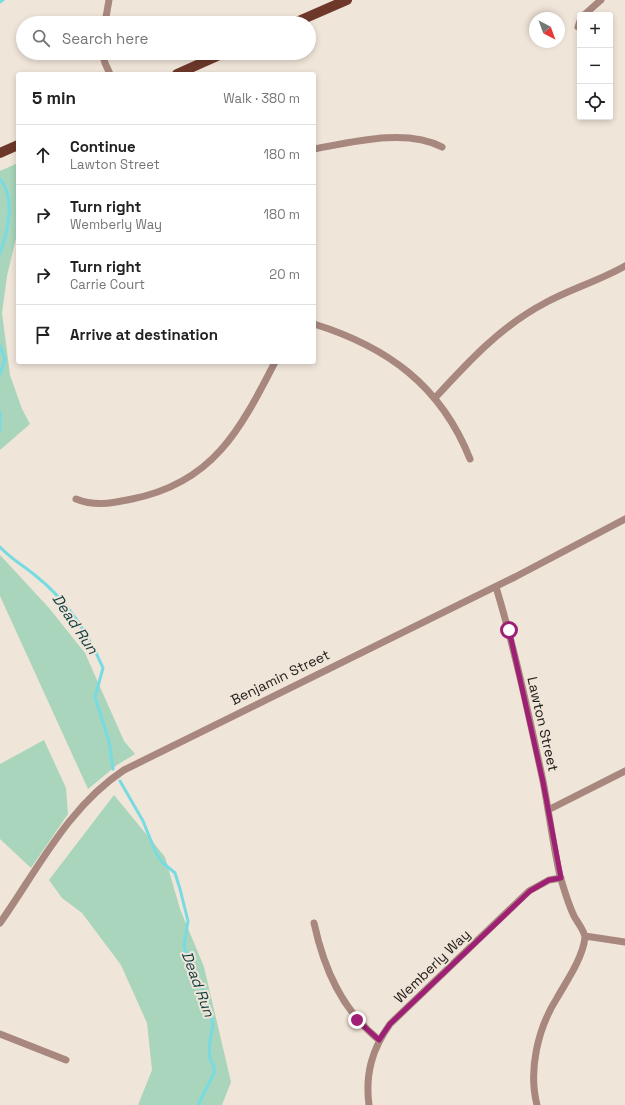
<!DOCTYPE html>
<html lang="en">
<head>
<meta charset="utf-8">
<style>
  :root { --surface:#fff; --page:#f2f2f2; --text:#222; --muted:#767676; --line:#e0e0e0 }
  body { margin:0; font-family:"Space Grotesk",sans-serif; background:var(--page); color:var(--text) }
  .controls { position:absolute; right:12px; top:12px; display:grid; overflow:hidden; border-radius:4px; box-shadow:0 2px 6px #0003 }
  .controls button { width:36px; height:36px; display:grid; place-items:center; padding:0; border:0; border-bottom:1px solid var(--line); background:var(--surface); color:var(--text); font:20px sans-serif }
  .compass { position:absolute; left:529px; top:12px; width:36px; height:36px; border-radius:50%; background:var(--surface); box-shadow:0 2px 6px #0003; rotate:139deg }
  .stop { position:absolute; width:12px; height:12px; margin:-9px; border:3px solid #9e1f74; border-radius:50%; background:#fff }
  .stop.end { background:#9e1f74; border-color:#fff; box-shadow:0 1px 4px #0008 }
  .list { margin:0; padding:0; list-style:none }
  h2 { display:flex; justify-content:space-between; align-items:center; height:52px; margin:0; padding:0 16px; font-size:17px }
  h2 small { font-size:13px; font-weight:400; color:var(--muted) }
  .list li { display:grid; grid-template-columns:26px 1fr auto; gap:12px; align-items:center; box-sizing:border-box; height:60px; padding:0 16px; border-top:1px solid var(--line) }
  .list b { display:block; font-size:15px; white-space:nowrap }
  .list p { margin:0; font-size:13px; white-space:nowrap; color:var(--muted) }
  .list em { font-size:13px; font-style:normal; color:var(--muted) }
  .icon { flex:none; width:22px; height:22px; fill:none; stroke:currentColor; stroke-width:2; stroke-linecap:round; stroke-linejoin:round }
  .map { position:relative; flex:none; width:625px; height:1105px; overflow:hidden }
  .search { position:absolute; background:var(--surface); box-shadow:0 2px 6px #0003; left:16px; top:16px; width:300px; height:44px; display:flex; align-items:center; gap:10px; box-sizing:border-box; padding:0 14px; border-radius:22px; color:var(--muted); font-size:15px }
  .panel { position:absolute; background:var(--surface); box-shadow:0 2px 6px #0003; left:16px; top:72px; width:300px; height:292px; border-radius:4px }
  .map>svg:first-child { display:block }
</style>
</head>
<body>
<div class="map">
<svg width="625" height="1105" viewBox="0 0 625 1105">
  <rect width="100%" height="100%" fill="#f0e5d9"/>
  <path fill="#a8d5bb" d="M18,163V230L7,276L2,313L10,375L22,409L30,424L0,450V171Z
    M0,555L49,608L85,653L124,741L135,754L117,765L88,789L0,596Z
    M44,740L66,788L68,814L31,868L0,839V764Z
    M114,795L165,857L180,909L204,967L231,1082L222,1105H138L152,1070L147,1023L121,965L82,913L62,898L49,880Z"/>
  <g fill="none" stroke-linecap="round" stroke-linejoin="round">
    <path stroke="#78dbe2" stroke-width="3" d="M0,2L3,0
      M0,179C16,199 8,231 0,253
      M0,346L5,359L0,374
      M0,412V430
      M0,547C11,559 24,566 36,576C66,600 88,633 103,668L95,697L109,742L113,769
      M120,781L143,821L156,853L163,863L175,873L180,889L188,921L184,946L193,972L204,993L213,1024L209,1047L210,1058L214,1067V1073L198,1105"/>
    <path stroke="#a7877e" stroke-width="7" d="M584,15L601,0
      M105,23L109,0
      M578,27L580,21
      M102,53L105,63L110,74
      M314,149C352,142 406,128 442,147
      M314,324C388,347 441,386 470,459
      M435,398C468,362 501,326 545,303C570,289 599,281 625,266
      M76,499C96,507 112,503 132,499C213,483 240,430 275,362
      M496,587C515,650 529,716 543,781C549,812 553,845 560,876C564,889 568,904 574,916C577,922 585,931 585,938C582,959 568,979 557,998C538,1028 528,1070 537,1105
      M548,810L625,771
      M0,923C38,869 68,807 124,770L515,577L625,519
      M314,923C324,969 342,1010 379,1040
      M585,936L625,942
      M0,1034L66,1060
      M369,1105C365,1074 372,1049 390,1024L529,891L549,880L561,878"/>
    <path stroke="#6d382a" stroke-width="10" d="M294,23L347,0
      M177,74L224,53
      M0,153L18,145"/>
  </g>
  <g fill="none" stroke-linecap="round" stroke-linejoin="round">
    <path stroke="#9e1f74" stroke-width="5" d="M357,1020L379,1040L390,1024L530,891L549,880L561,878L543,782L509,630"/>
  </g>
  <g text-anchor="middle" stroke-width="4" stroke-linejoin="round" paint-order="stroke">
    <g font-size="14" fill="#1f1b17" stroke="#f0e5d9">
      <text transform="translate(280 677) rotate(-26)" y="5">Benjamin Street</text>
      <text transform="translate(543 724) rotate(77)" y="5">Lawton Street</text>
      <text transform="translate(432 966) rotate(-44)" y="5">Wemberly Way</text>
    </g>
    <g font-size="15" font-style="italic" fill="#0e3d40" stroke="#f0e5d9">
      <text transform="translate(75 624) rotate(56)" y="5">Dead Run</text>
      <text transform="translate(198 984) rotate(70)" y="5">Dead Run</text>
    </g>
  </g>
</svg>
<div class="controls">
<button>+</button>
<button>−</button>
<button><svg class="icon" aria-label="locate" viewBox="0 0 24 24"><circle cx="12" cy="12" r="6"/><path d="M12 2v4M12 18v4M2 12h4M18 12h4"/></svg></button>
</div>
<svg class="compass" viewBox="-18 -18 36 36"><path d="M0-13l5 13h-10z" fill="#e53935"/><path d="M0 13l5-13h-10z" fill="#767676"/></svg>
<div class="stop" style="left:509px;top:630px"></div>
<div class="stop end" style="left:357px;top:1020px"></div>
<div class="search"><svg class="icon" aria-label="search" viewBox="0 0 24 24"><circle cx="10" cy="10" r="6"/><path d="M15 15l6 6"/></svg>Search here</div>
<section class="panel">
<h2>5 min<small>Walk · 380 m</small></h2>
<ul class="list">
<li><svg class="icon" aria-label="ahead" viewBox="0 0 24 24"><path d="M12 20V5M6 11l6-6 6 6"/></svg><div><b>Continue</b><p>Lawton Street</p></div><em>180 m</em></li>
<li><svg class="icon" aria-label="right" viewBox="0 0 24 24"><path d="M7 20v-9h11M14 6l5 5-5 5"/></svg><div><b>Turn right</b><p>Wemberly Way</p></div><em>180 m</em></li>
<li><svg class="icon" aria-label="right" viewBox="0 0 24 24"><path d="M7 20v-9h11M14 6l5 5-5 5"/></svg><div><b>Turn right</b><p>Carrie Court</p></div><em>20 m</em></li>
<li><svg class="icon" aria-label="arrive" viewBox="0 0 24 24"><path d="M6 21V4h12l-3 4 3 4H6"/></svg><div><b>Arrive at destination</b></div></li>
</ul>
</section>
</div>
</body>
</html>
